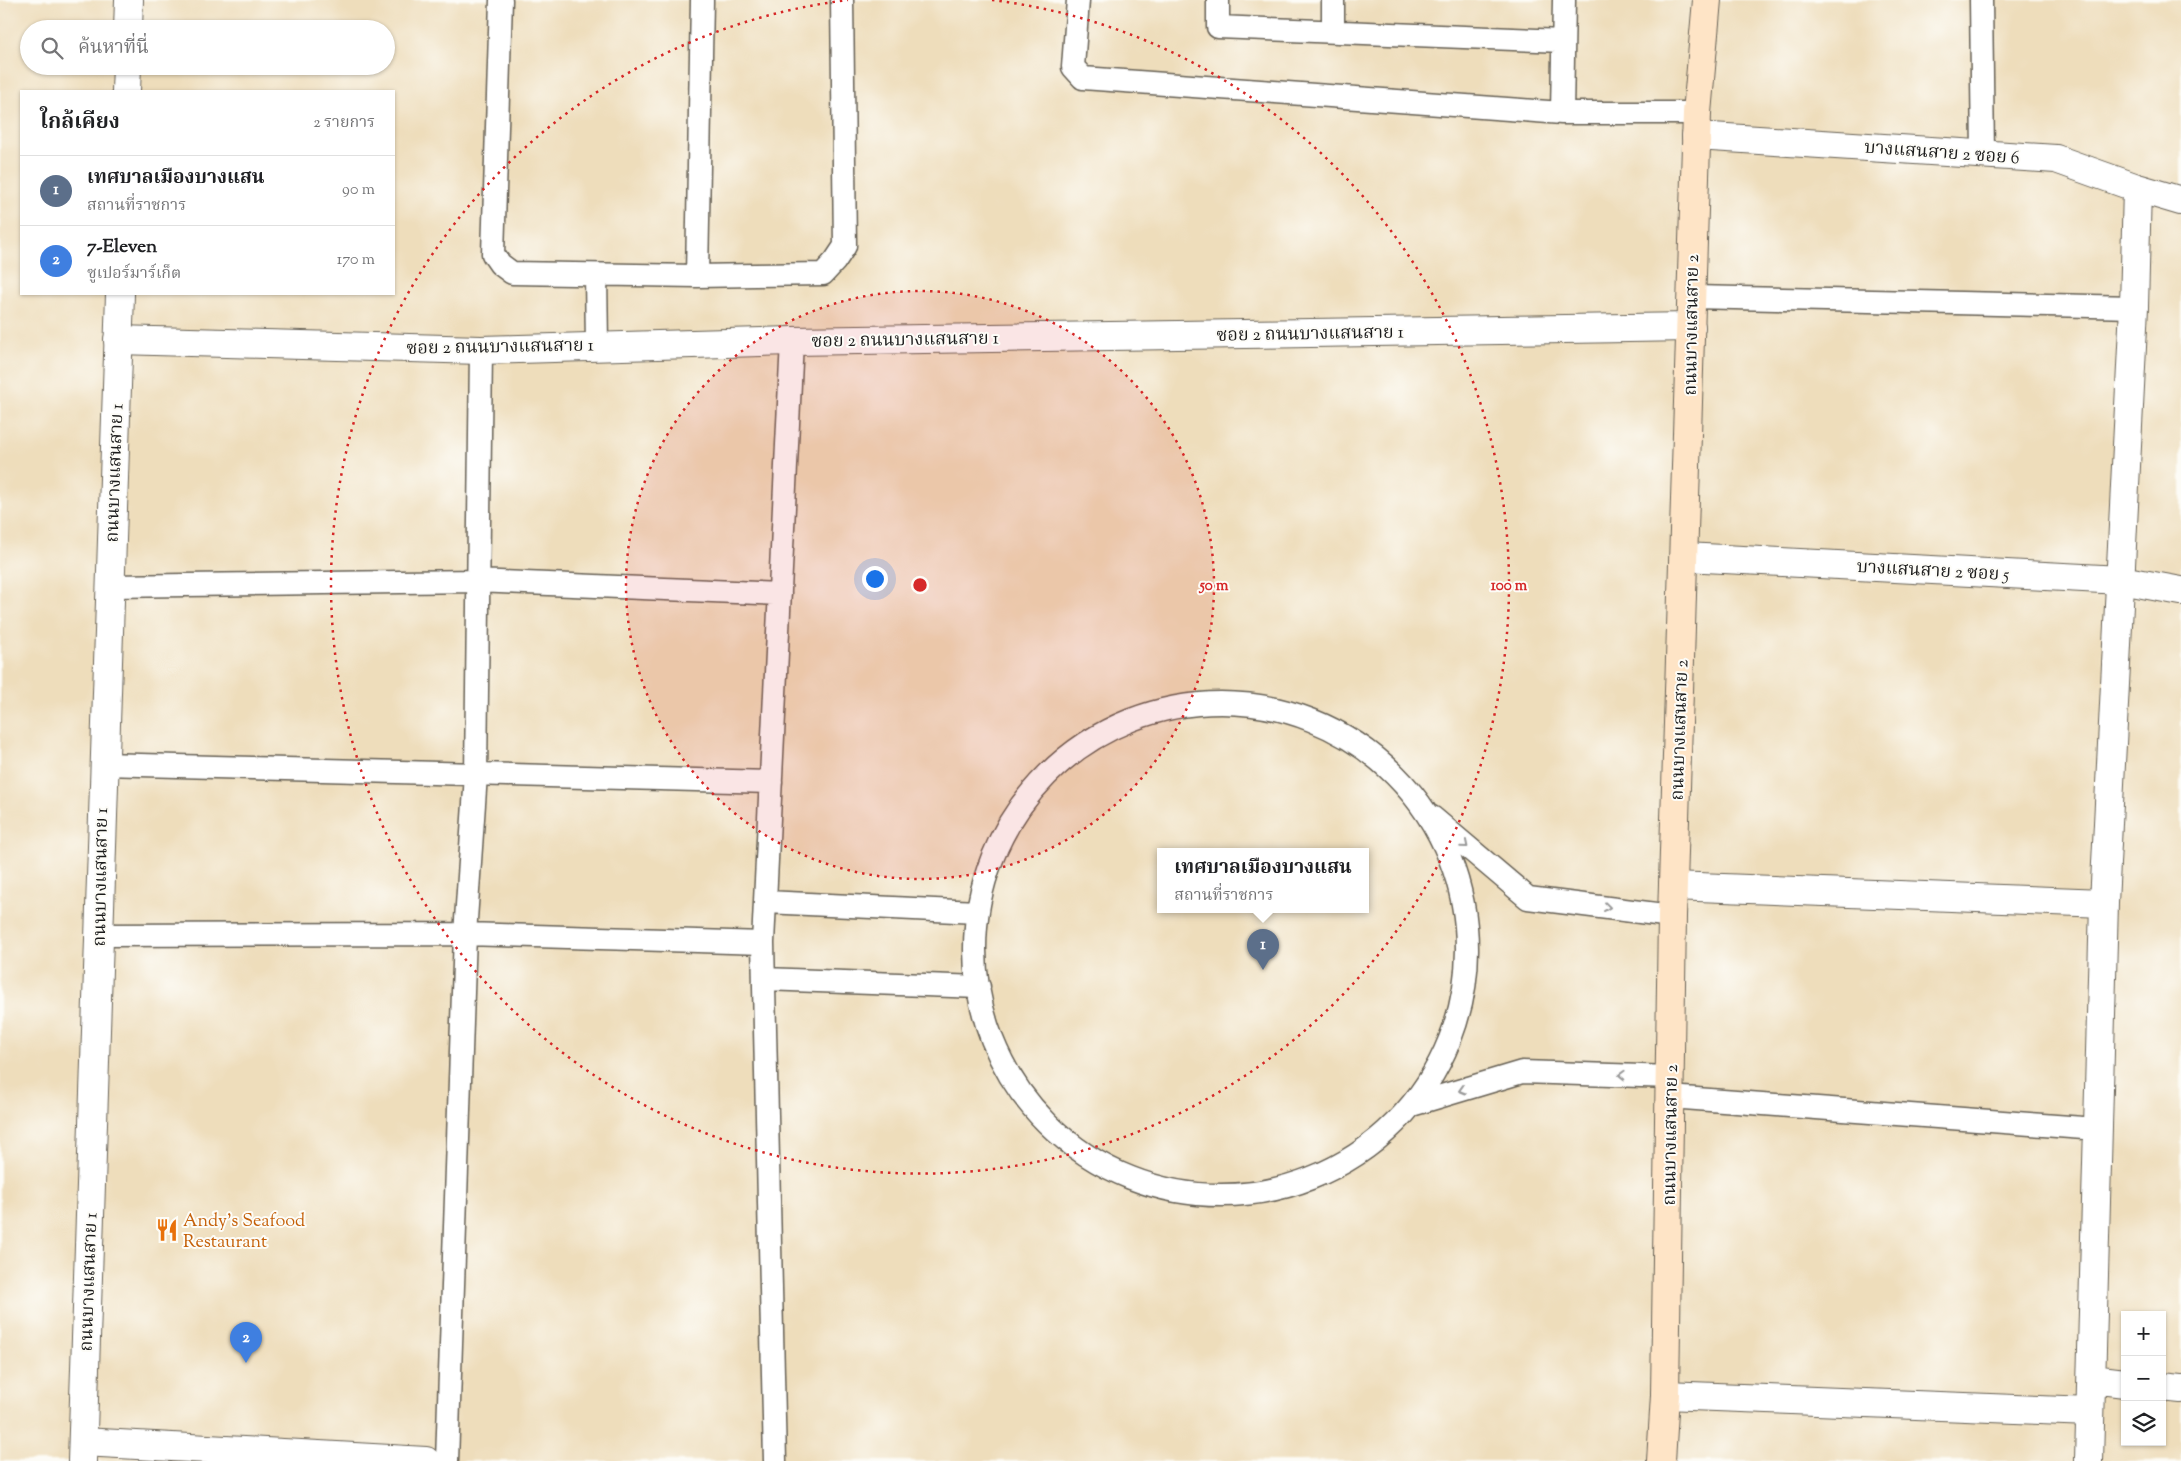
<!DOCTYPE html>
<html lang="th">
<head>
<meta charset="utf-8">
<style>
  :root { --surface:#fff; --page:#f6f6f6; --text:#202124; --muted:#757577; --line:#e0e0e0; --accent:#d93025 }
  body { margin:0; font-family:"Sorts Mill Goudy","Noto Serif Thai",serif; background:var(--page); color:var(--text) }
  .controls { position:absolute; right:15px; bottom:15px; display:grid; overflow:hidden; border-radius:0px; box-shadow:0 1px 4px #0004 }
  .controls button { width:45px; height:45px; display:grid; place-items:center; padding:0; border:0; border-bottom:1px solid var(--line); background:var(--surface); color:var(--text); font:25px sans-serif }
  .you { position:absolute; left:874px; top:578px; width:18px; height:18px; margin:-12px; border:4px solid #fff; border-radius:50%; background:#1a73e8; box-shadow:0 0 0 8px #1a73e833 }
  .badge { display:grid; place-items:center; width:32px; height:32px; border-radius:50%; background:var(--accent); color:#fff; font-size:16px; font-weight:700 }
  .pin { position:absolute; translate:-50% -41px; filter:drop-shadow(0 1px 2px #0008) }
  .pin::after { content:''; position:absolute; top:26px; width:18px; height:15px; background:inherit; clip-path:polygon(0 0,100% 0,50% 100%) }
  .popup { position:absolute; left:1157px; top:848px; width:212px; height:65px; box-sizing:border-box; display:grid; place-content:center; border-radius:0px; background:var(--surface); filter:drop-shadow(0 1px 4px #0005); font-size:16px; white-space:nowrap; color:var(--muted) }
  .popup b { font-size:19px; color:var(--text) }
  .popup::after { content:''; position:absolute; left:50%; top:100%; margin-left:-10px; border:10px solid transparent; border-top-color:var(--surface) }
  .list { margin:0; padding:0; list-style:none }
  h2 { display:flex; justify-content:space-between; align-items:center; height:65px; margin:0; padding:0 20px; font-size:21px }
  h2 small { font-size:16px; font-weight:400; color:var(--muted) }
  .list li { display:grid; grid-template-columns:32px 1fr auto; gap:15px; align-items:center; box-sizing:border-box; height:70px; padding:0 20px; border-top:1px solid var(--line) }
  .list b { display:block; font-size:19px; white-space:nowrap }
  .list p { margin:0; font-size:16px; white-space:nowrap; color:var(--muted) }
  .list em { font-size:16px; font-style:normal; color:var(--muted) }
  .icon { flex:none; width:28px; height:28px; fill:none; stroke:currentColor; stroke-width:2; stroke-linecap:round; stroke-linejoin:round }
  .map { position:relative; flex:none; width:2181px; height:1461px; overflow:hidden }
  .search { position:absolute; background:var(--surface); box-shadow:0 1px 4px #0004; left:20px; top:20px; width:375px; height:55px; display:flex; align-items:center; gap:12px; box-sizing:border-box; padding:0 18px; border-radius:28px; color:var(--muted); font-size:19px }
  .panel { position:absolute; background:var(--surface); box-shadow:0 1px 4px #0004; left:20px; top:90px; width:375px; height:205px; border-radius:0px }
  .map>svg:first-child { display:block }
</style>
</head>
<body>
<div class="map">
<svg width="2181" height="1461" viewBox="0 0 2181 1461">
  <rect width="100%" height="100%" fill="#fdfcf7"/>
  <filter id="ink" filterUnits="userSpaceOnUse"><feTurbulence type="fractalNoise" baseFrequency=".02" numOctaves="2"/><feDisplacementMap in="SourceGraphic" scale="10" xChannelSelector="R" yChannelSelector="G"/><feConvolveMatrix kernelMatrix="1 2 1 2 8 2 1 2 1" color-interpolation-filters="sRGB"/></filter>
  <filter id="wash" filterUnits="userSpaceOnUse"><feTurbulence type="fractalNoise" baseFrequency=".0096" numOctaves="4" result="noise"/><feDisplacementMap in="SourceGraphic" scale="20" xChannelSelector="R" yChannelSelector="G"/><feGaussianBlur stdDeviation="1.12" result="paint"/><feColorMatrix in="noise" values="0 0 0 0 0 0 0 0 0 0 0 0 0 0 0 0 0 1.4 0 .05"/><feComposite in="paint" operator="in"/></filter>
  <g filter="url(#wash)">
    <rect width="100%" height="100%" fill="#edb"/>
  </g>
  <g filter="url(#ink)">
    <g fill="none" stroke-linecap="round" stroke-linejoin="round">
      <defs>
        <path id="service" d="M501,0L493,254L500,264L512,273L697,276L823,274L835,261L845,246L842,0
          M1078,0L1073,67L1083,78L1562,113H1697
          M1218,0V27L1563,41
          M1981,0L1983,154
          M1333,30V0
          M1562,113L1564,0
          M596,275L597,345
          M697,276L702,0
          M1692,297L2134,307
          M110,586L477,581L780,594
          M975 949a246 246 0 1 1 492 0a246 246 0 1 1-492 0Z
          M103,764L771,782
          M1432,817L1528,898L1672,916
          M766,902L977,912
          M99,935L465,934L763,943
          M764,979L979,987
          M1670,1097L2097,1129
          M1415,1104L1522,1072L1671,1077
          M447,1461L465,934L476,775L481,350
          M775,1461L763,943L792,341"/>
        <path id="minor" d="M1696,136L2056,159L2137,188L2181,201
          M118,340L481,350L792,341L1691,327
          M1685,557L2121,580L2181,591
          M1673,886L2104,903
          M2092,1379L2125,1383
          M2162,1387L2181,1389
          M1665,1395L2090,1412
          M83,1442L426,1461
          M2089,1461L2104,903L2134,307L2137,188"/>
        <path id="tertiary" d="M128,29L129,0
          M126,91L127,66
          M82,1461L120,294"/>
        <path id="secondary" d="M1661,1461L1665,1395L1672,916L1697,113L1707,0"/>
      </defs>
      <use href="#service" stroke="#666054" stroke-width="25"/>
      <use href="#minor" stroke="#666054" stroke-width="30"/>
      <use href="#tertiary" stroke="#666054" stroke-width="30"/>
      <use href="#secondary" stroke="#666054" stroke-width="30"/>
      <use href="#service" stroke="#fff" stroke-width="22"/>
      <use href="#minor" stroke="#fff" stroke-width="28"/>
      <use href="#tertiary" stroke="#fff" stroke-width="28"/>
      <use href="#secondary" stroke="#fee4c6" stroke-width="28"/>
    </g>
    <defs><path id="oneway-chevron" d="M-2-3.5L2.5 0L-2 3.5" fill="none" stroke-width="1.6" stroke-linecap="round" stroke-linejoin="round" transform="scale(1.25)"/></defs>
    <g stroke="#999">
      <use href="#oneway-chevron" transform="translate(1465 845) rotate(40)"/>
      <use href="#oneway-chevron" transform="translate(1607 907) rotate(7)"/>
      <use href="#oneway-chevron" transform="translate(1622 1075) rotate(-178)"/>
      <use href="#oneway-chevron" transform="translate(1462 1090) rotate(163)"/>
    </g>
  </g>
  <circle cx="920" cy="585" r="294" fill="#d62828" fill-opacity=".12"/>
  <g fill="none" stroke="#d62828" stroke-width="2.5" stroke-dasharray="2.5 5">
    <circle cx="920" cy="585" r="294"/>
    <path d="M992 0A589 589 0 1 1 848 0"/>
  </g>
  <defs>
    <symbol id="restaurant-bare" viewBox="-9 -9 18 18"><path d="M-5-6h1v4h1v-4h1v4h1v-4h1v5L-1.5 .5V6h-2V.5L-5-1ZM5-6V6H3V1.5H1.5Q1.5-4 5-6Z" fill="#e8710a" stroke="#fdfcf7" stroke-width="2.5" paint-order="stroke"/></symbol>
  </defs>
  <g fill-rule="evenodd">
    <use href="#restaurant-bare" x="151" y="1214" width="32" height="32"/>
  </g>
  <g text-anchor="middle" stroke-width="4" stroke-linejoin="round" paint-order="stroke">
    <g font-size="18" fill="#1c1c1c" stroke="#fdfcf7">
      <text transform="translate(1942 152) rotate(4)" y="6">บางแสนสาย 2 ซอย 6</text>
      <text transform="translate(1691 325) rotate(-89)" y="6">ถนนบางแสนสาย 2</text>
      <text transform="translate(1310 333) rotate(-1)" y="6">ซอย 2 ถนนบางแสนสาย 1</text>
      <text transform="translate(905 339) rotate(-1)" y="6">ซอย 2 ถนนบางแสนสาย 1</text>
      <text transform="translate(500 346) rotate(-1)" y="6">ซอย 2 ถนนบางแสนสาย 1</text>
      <text transform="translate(114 473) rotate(-88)" y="6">ถนนบางแสนสาย 1</text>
      <text transform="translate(1933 570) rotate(3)" y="6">บางแสนสาย 2 ซอย 5</text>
      <text transform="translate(1679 730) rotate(-88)" y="6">ถนนบางแสนสาย 2</text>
      <text transform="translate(100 877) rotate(-89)" y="6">ถนนบางแสนสาย 1</text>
      <text transform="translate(1670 1135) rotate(-89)" y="6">ถนนบางแสนสาย 2</text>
      <text transform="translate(88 1282) rotate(-88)" y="6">ถนนบางแสนสาย 1</text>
    </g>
    <g font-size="18" fill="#c56008" stroke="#fdfcf7" text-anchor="start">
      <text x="183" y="1226">Andy's Seafood<tspan x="183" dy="21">Restaurant</tspan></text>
    </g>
  </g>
  <circle cx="920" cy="585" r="8" fill="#d62828" stroke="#fdfcf7" stroke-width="2.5"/>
  <g font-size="15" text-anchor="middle" font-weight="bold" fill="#d62828" stroke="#fdfcf7" stroke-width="4" stroke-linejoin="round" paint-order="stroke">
    <text x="1214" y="590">50 m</text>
    <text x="1509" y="590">100 m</text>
  </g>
</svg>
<div class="controls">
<button>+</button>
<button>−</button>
<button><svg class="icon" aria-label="layers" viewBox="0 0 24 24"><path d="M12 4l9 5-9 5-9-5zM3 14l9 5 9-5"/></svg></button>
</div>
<div class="you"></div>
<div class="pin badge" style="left:1263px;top:970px;background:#5c6f8a">1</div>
<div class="popup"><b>เทศบาลเมืองบางแสน</b>สถานที่ราชการ</div>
<div class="pin badge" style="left:246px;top:1363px;background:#3f7fe0">2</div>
<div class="search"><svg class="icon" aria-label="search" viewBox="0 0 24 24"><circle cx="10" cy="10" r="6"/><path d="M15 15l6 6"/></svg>ค้นหาที่นี่</div>
<section class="panel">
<h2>ใกล้เคียง<small>2 รายการ</small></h2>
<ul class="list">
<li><span class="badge" style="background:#5c6f8a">1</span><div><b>เทศบาลเมืองบางแสน</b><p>สถานที่ราชการ</p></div><em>90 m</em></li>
<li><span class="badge" style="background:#3f7fe0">2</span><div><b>7-Eleven</b><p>ซูเปอร์มาร์เก็ต</p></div><em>170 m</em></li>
</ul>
</section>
</div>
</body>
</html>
